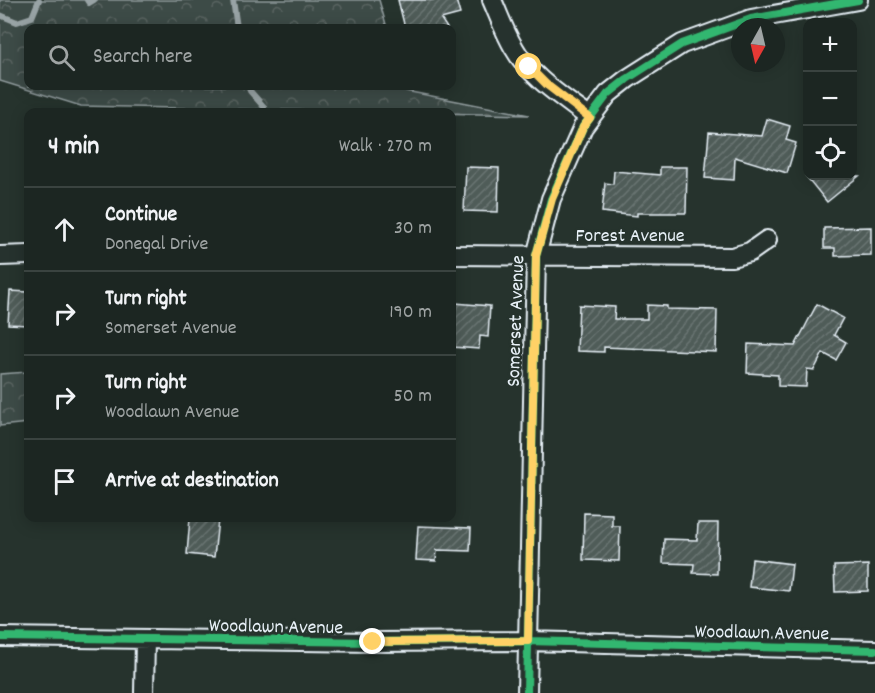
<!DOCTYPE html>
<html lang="en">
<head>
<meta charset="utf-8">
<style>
  :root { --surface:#1c2622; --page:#252e2a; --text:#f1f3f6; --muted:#a0a5a5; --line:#3a4340 }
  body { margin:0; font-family:Dekko,sans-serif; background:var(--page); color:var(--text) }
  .controls { position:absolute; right:18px; top:18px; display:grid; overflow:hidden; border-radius:12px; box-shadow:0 3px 15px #0003 }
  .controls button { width:54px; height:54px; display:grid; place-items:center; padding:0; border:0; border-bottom:2px solid var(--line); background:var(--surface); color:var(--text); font:30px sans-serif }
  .compass { position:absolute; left:731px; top:18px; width:54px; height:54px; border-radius:50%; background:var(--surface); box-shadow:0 3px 15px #0003; rotate:188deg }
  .stop { position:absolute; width:18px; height:18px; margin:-14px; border:4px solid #ffd166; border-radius:50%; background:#fff }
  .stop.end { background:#ffd166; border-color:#fff; box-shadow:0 2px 6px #0008 }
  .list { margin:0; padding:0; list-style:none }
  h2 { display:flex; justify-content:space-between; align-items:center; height:78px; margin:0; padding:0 24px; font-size:26px }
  h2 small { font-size:20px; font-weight:400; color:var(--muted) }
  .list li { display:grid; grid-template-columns:39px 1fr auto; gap:18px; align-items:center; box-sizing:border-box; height:84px; padding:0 24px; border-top:2px solid var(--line) }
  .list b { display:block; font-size:22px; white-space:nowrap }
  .list p { margin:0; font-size:20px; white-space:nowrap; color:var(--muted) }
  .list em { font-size:20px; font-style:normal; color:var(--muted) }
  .icon { flex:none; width:33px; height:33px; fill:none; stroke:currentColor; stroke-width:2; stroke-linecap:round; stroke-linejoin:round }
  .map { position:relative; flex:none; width:875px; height:693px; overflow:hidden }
  .search { position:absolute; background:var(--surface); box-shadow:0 3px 15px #0003; left:24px; top:24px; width:432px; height:66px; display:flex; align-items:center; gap:15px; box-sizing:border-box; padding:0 21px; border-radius:12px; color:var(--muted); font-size:22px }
  .panel { position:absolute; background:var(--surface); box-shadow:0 3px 15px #0003; left:24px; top:108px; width:432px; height:414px; border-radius:12px }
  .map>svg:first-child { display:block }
</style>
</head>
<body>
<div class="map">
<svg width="875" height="693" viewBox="0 0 875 693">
  <defs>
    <pattern id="forest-crowns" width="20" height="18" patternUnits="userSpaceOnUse" patternTransform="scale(1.5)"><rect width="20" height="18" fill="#3e4b47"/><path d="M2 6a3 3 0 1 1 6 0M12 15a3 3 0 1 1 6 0" fill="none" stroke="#5a6562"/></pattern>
    <pattern id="building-hatch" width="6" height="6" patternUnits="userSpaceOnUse" patternTransform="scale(1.5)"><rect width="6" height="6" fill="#505c59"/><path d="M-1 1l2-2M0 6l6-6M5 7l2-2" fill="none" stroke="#697472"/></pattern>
  </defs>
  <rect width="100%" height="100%" fill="#26332d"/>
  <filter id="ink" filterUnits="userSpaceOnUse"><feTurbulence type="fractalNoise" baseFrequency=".0167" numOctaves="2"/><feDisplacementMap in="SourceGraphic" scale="12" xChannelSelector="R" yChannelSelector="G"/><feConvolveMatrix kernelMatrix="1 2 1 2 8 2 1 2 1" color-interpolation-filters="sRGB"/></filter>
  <g filter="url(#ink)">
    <path fill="url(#forest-crowns)" stroke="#939ea0" stroke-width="1.5" d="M0,0H379L387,28H28V86H404L406,91L529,115L81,106L0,81Z
      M28,372V423L0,426V374Z"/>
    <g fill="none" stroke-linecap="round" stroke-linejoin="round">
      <path stroke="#98a3a5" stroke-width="6" d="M87,0L89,3L94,0
        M233,0L237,28
        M0,15L17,22L32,17L39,0
        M248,86L250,91L264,107"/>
    </g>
    <path fill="url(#building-hatch)" stroke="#e8f1f8" stroke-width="1.5" d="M398,0H456L460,14L441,19L447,28H405Z
      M767,119L790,126L786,140L796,143L787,173L735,157L734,180L705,178L709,132L762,136Z
      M466,167L499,168L498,212L464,211Z
      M660,167H687L686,213H637V216L602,212L605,183L613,184L614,171L660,175Z
      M806,176H859L827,202Z
      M871,227V255L835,256V248H824V228Z
      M10,291L28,292V325L8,324Z
      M455,303L490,306L488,337L480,336L479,349L452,347Z
      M817,304L843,318L834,335L846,342L836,360L823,353L814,370L807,369L806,387L778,386V375L747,373L748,344L795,346Z
      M579,305L615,307L614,319H647V305L667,306V309L717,310L716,352L604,347V352L577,351Z
      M584,513L612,514V526H620L619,561L583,560Z
      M190,518L218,520L214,557L187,554Z
      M698,523H718L717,574L693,573L694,564L663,563L664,539L697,540Z
      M418,526L471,528L470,551L437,550L436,561L416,560Z
      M752,559L792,564L789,591L749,587Z
      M868,565V591L835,592L834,566Z"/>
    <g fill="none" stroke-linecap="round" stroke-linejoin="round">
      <defs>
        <path id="minor" d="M492,0C499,16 505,33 514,48C530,77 564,98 590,118
          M452,255L732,257L750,252L767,240
          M0,256L28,255
          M0,637L373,642L528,641L875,650
          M144,693L145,639
          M527,693L536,256L551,199L583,127L608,94L627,79L682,44L751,19L858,0"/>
      </defs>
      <use href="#minor" stroke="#e8f1f8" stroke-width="22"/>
      <use href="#minor" stroke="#26332d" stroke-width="18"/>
      <defs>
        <path id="cycleway" d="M0,637L373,642L528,641L875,650
          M527,693L536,256L551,199L583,127L608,94L627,79L682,44L751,19L858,0"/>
      </defs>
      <use href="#cycleway" stroke="#26332d" stroke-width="11"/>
      <use href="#cycleway" stroke="#33b770" stroke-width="8"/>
    </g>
  </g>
  <g fill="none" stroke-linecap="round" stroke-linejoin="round" filter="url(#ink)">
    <path stroke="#ffd166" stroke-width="8" d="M373,642L528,641L536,256L552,199L583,127L590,118L547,85L529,67"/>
  </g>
  <g text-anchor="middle" stroke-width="5" stroke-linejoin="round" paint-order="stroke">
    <g font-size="20" fill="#e8f1f8" stroke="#26332d">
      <text x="630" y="241">Forest Avenue</text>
      <text transform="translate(514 321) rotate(-88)" y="7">Somerset Avenue</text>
      <text transform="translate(276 625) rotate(1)" y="7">Woodlawn Avenue</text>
      <text transform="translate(762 631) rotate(1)" y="7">Woodlawn Avenue</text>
    </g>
  </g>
</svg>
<div class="controls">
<button>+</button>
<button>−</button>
<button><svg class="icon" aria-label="locate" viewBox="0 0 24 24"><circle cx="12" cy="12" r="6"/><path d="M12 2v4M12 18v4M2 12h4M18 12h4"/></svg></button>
</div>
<svg class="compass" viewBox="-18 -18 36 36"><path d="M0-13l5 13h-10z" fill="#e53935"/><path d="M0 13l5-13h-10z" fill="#a0a5a5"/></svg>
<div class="stop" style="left:529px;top:67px"></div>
<div class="stop end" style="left:373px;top:642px"></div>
<div class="search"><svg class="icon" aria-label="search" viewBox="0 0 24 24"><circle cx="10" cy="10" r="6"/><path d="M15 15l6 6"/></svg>Search here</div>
<section class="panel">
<h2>4 min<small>Walk · 270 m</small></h2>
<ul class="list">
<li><svg class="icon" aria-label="ahead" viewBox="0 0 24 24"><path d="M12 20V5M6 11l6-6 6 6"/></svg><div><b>Continue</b><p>Donegal Drive</p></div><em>30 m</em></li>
<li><svg class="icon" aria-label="right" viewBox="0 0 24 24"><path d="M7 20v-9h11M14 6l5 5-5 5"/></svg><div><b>Turn right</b><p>Somerset Avenue</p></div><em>190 m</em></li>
<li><svg class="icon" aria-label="right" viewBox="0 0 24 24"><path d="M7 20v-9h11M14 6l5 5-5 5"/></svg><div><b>Turn right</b><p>Woodlawn Avenue</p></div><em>50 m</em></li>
<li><svg class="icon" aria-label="arrive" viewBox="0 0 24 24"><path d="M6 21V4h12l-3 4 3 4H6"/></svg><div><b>Arrive at destination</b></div></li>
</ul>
</section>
</div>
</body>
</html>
